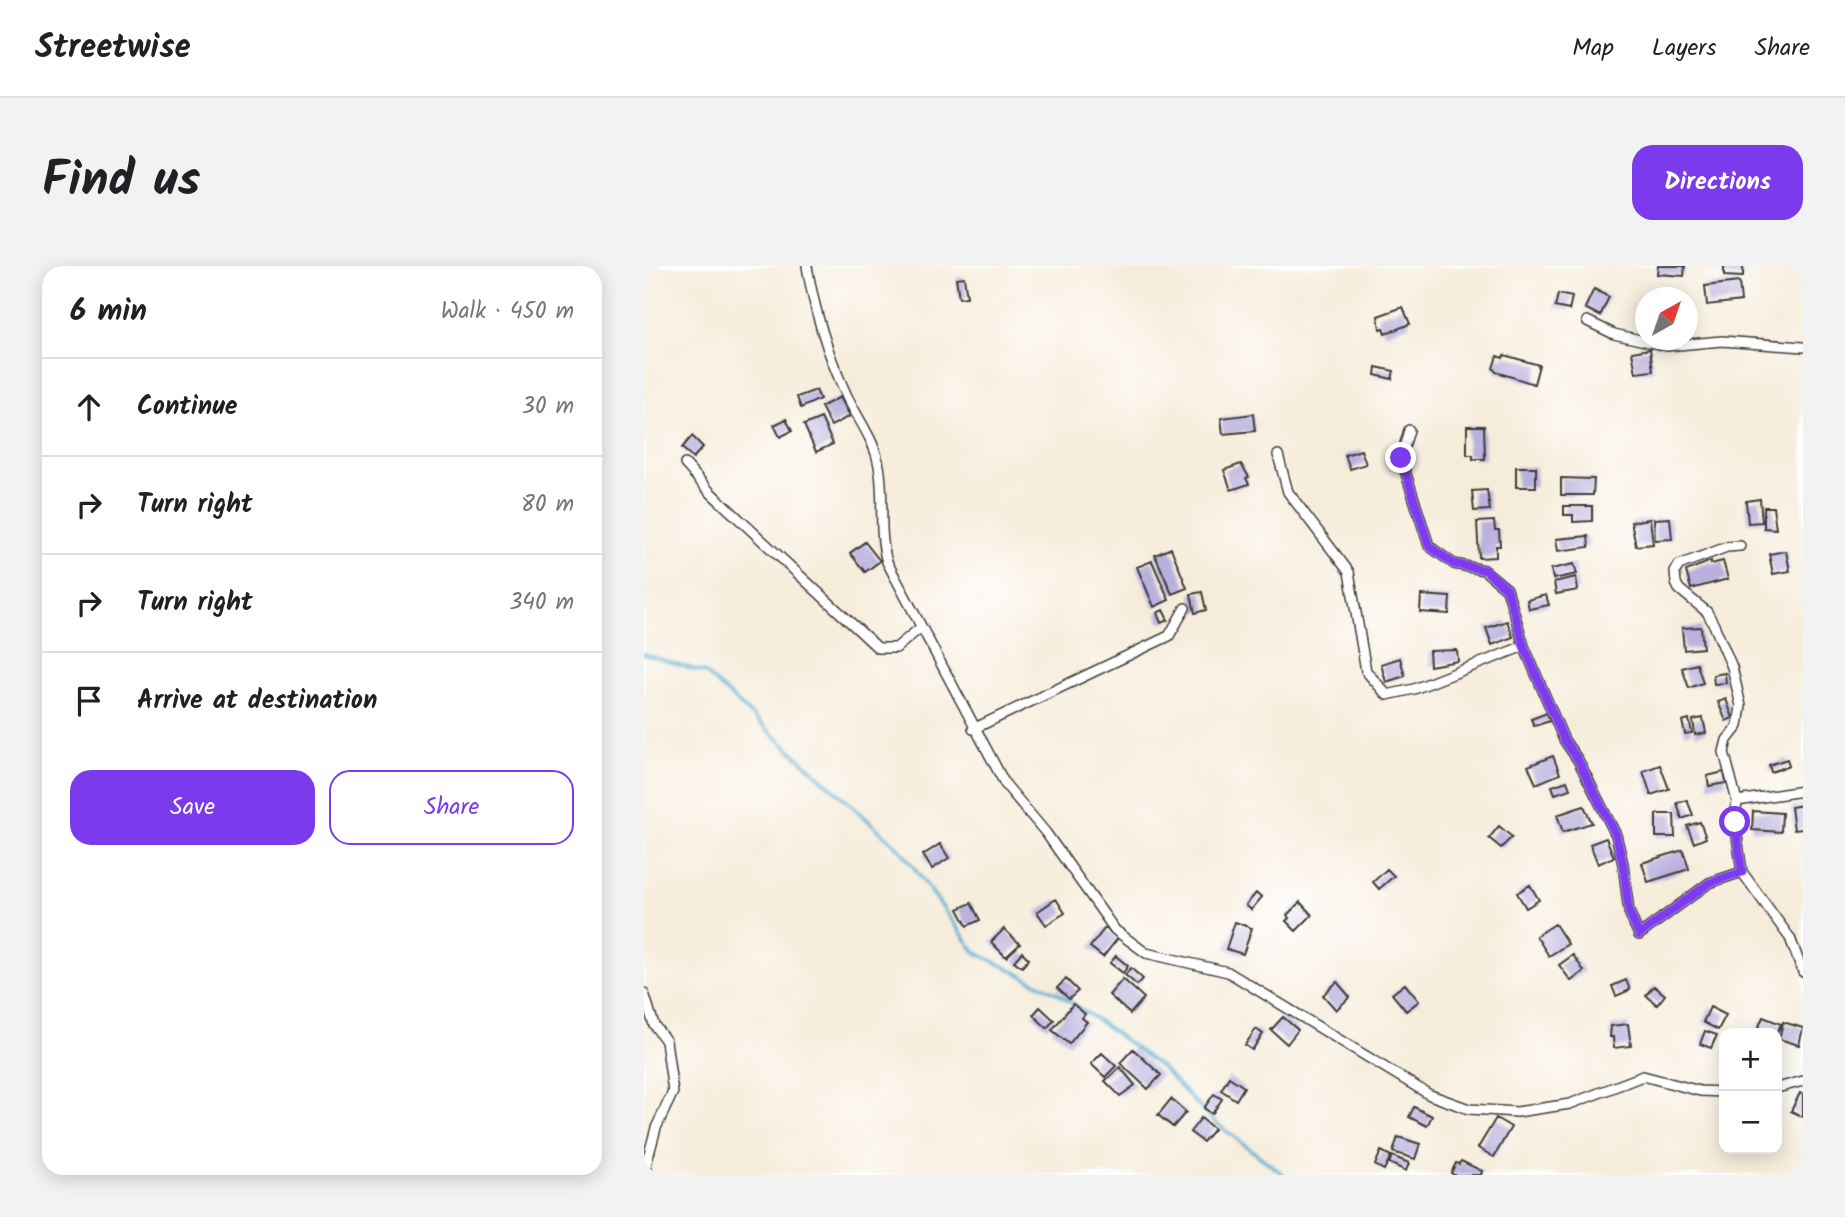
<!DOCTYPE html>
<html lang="en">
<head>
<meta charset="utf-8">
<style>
  :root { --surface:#fff; --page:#f2f2f2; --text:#202124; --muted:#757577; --line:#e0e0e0; --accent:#7c3aed }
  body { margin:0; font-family:Kalam,sans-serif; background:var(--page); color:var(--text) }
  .controls { position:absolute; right:21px; bottom:21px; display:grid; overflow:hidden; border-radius:14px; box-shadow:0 4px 18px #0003 }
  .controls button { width:63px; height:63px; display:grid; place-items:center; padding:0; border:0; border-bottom:2px solid var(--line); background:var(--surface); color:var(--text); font:35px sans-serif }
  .compass { position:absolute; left:991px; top:21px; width:63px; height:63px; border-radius:50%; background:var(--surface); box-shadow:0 4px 18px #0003; rotate:40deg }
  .stop { position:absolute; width:21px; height:21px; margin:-16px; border:5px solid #7c3aed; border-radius:50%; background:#fff }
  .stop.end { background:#7c3aed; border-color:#fff; box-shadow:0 2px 7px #0008 }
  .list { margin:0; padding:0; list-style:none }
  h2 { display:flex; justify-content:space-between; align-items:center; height:91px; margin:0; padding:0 28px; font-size:30px }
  h2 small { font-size:23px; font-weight:400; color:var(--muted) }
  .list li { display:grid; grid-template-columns:46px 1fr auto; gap:21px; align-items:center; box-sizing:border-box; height:98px; padding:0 28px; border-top:2px solid var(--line) }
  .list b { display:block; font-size:26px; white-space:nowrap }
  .list em { font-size:23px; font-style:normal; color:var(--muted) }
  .actions { display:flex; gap:14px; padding:21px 28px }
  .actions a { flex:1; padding:16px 0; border:2px solid var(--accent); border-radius:21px; text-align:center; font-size:24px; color:var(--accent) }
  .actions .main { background:var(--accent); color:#fff }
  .icon { flex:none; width:38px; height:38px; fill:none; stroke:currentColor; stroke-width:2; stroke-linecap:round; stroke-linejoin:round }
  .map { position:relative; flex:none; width:1159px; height:909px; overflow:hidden; border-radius:21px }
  header { display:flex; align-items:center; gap:42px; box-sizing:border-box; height:98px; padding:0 35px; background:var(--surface); border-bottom:2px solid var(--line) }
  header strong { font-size:33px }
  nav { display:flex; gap:38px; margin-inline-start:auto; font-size:24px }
  .intro { display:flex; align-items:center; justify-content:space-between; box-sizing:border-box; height:168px; padding:0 42px }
  h1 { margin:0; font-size:49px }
  .button { padding:18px 32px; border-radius:21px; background:var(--accent); color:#fff; font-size:24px; font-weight:700 }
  main { display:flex; gap:42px; padding:0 42px }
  aside { flex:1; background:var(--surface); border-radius:21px; box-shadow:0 4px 18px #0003 }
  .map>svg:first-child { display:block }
</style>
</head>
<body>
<header>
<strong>Streetwise</strong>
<nav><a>Map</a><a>Layers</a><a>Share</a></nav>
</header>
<div class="intro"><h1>Find us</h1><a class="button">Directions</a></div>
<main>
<aside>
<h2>6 min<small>Walk · 450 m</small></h2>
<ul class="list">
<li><svg class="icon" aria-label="ahead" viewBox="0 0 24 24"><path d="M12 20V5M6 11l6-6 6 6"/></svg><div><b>Continue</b></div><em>30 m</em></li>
<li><svg class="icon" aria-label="right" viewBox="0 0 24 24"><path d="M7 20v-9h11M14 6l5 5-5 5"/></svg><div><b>Turn right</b></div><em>80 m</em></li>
<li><svg class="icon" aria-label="right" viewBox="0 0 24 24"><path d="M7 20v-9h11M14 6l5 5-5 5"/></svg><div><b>Turn right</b></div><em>340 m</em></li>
<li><svg class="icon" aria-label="arrive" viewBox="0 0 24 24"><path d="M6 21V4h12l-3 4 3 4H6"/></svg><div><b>Arrive at destination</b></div></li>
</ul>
<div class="actions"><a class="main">Save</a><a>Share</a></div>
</aside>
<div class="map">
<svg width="1159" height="909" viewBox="0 0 1159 909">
  <rect width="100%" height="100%" fill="#fff"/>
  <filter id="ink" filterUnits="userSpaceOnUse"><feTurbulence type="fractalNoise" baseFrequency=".0143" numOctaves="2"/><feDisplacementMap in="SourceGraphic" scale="14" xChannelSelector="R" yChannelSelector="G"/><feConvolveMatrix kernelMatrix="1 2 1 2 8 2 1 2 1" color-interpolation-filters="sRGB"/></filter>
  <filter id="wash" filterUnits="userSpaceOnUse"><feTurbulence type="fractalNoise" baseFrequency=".00686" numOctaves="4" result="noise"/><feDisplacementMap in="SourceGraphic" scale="28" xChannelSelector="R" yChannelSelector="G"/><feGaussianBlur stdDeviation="1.57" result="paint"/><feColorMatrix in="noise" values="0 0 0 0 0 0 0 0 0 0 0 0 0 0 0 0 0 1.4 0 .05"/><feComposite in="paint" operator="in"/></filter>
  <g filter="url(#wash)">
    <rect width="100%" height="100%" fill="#f6ecda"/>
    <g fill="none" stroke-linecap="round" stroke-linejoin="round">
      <path stroke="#51aace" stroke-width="3.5" d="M0,388L61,407L257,584L331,686L413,727L456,756L518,802L568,854L640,909"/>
    </g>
    <g id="blocks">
      <path fill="#b9b1dd" d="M1014,0H1041L1040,10L1013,8Z
        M1080,0H1099V11L1080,10Z
        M320,11L323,31L315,32L312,12Z
        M1095,16L1097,35L1063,39L1061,20Z
        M950,23L965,31L956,50L941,42Z
        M914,28L928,31L925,44L911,41Z
        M759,41L766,58L741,68L739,62L736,63L734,50Z
        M1006,83L1009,105L992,107L988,86Z
        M860,89L895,99L890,118L852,106L849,102L853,90L859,92Z
        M732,101L750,105L748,113L731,109Z
        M172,124L176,133L157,142L153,131Z
        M196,131L206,150L187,160L177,141Z
        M609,148L611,165L579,168L577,152Z
        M177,152L189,178L172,186L160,159Z
        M142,153L148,165L136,171L130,159Z
        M823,160H840L841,193H829V189H823Z
        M48,170L59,181L49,192L38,182Z
        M717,184L722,198L706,203L701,189Z
        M597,198L605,211L602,212L605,218L587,224L580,204Z
        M872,201H892V221H872Z
        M917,212L950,213L949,229H917Z
        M843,224L846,244L830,245L828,225Z
        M1116,233L1118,256L1104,257L1102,235Z
        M920,240H948V255L929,256V249H920Z
        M1120,241H1129L1132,263L1120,262Z
        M1026,252L1028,273L1011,274L1010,253Z
        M1006,253L1009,278L992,280L987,256Z
        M850,255L851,264H855L856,280H852V291L835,292L833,256Z
        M944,270L945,281L914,285L912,273Z
        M221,276L236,295L221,306L206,287Z
        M527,282L543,322L528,328L511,289Z
        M1142,285L1146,305L1129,308L1125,288Z
        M508,295L525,334L510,341L493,301Z
        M1067,295V298L1079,295L1084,313L1047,323L1042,305Z
        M930,298L933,308L909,313L907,303Z
        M932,311L934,324L912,328L910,316Z
        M558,326L562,344L551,347L547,328Z
        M777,329L806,331L805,348L776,346Z
        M902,329L905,339L885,343L883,334Z
        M519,344L524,354L517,357L513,347Z
        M863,355L869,371L848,379L842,362Z
        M1057,361L1059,382L1040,384L1038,362Z
        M813,384L814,395L786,400L785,385Z
        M756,392L761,410L742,416L737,398Z
        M1053,398L1059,417L1045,422L1038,402Z
        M1081,407L1082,417L1070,418L1069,409Z
        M1082,433L1089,452L1082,455L1074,436Z
        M903,447L906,455L890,460L887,453Z
        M1059,452L1062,467L1051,469L1049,454Z
        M1045,453L1048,467L1041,468L1038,455Z
        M909,490L916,508L892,518L884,500Z
        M1143,493L1145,500L1127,506L1125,499Z
        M1016,499L1025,523L1007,529L999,505Z
        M1080,506L1082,517L1065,520L1063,510Z
        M923,515L926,523L911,528L908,520Z
        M1043,534L1049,549L1038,553L1033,537Z
        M1159,539V563L1150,564L1147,541Z
        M940,540L948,557L919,566L913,549Z
        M1109,545L1138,547L1137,566L1108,564Z
        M1012,548H1030L1031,571H1012Z
        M1056,556L1062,572L1050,577L1043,560Z
        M855,560L868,571L857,582L845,572Z
        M962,572L970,591L954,598L946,578Z
        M296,578L305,592L288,603L279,589Z
        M1039,584L1045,603L1004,616L998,597Z
        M743,603L750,610L735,623L729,616Z
        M886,619L895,634L882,642L873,627Z
        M612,627L618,631L607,644L602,639Z
        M412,633L421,647L402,659L393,646Z
        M656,636L668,649L652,665L642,655L645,652L643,649Z
        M327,637L336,654L323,660L314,643Z
        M591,656L608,662L599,688L582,683Z
        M911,658L924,678L905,690L892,670Z
        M461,662L474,672L459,691L446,681Z
        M360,663L376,678L362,691L347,676Z
        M378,686L385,693L378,701L370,695Z
        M929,689L940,705L927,715L915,699Z
        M472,690L484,700L479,707L466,697Z
        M487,702L499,713L493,719L481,709Z
        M422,713L434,725L425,733L413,722Z
        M479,713L500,732L486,748L465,729Z
        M982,714L986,724L972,730L968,720Z
        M693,716L706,731L692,744L679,729Z
        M761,718L775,735L762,745L748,728Z
        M1010,720L1021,729L1013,739L1002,729Z
        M429,738L441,748L438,752L443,756L425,778L408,764Z
        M396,741L410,754L403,762L389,749Z
        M1066,741L1082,749L1074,764L1059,756Z
        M639,751L654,764L643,778L627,764Z
        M1119,751L1137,758L1133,767H1112Z
        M1139,756L1159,762L1155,779L1135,773Z
        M984,758L987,780L970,782L969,771H966L967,760Z
        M612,763L619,768L608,784L601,779Z
        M1061,765L1073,769L1067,782L1056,778Z
        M489,783L517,809L504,823L476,797Z
        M458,787L472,800L461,811L447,798Z
        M476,801L491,819L476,830L461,815Z
        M585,811L600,821L592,834L577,824Z
        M1156,827L1159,829V851L1147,845Z
        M570,828L578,833L568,848L560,842Z
        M527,833L542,846L529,861L514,849Z
        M770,841L788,850L783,860L765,851Z
        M557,852L570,863L559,876L546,866Z
        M852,852L867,861L850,891L834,882Z
        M754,871L776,878L771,893L749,886Z
        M737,885L747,890L740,904L731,899Z
        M748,890L765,897L762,905L745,897Z
        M817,895L838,905L837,909H810L807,907L812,897L815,898Z"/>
    </g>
  </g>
  <g filter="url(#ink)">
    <use href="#blocks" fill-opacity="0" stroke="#3d3b38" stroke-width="2"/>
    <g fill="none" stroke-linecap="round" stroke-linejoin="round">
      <defs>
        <path id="minor" d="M163,0C170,42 184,89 202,128C212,150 229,172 234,195C242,229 233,263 243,296L361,518L402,567L471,664L502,687L584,706L786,829L825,843L873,846L926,838L999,810L1056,825L1080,826
          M943,55L970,68L1023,80L1078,75L1159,81
          M765,164L757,192L785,280L810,298L840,304L863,323L880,380L920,474L934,494L972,569L979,598L985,646L995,669L1065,617L1098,606
          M634,189L644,226L705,306L722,405L743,429L770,423L880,380
          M41,198L66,226L234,382H252L276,362
          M1096,280L1083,281L1035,299L1031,306L1032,317L1035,323L1063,346L1070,359L1088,401L1097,440L1094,460L1083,474L1080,486L1093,535L1091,556L1098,606L1146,672L1159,706
          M329,463L525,370L541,342
          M1093,535L1159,525
          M0,727L10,759L22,775L29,826L12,862L2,899L4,909
          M1133,822L1159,815"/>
      </defs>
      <use href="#minor" stroke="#3d3b38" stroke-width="12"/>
      <use href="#minor" stroke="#fff" stroke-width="9"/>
    </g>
  </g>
  <g fill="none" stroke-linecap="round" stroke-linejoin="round" filter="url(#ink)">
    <path stroke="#7c3aed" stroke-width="9" d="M757,192L785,280L810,298L841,304L863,323L880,380L920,474L934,494L972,569L979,598L985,646L995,669L1065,617L1098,606L1091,556"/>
  </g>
</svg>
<div class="controls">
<button>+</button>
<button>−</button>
</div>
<svg class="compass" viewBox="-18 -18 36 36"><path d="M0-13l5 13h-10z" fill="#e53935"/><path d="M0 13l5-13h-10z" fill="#757577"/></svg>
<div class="stop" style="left:1091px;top:556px"></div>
<div class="stop end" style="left:757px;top:192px"></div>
</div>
</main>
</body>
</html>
